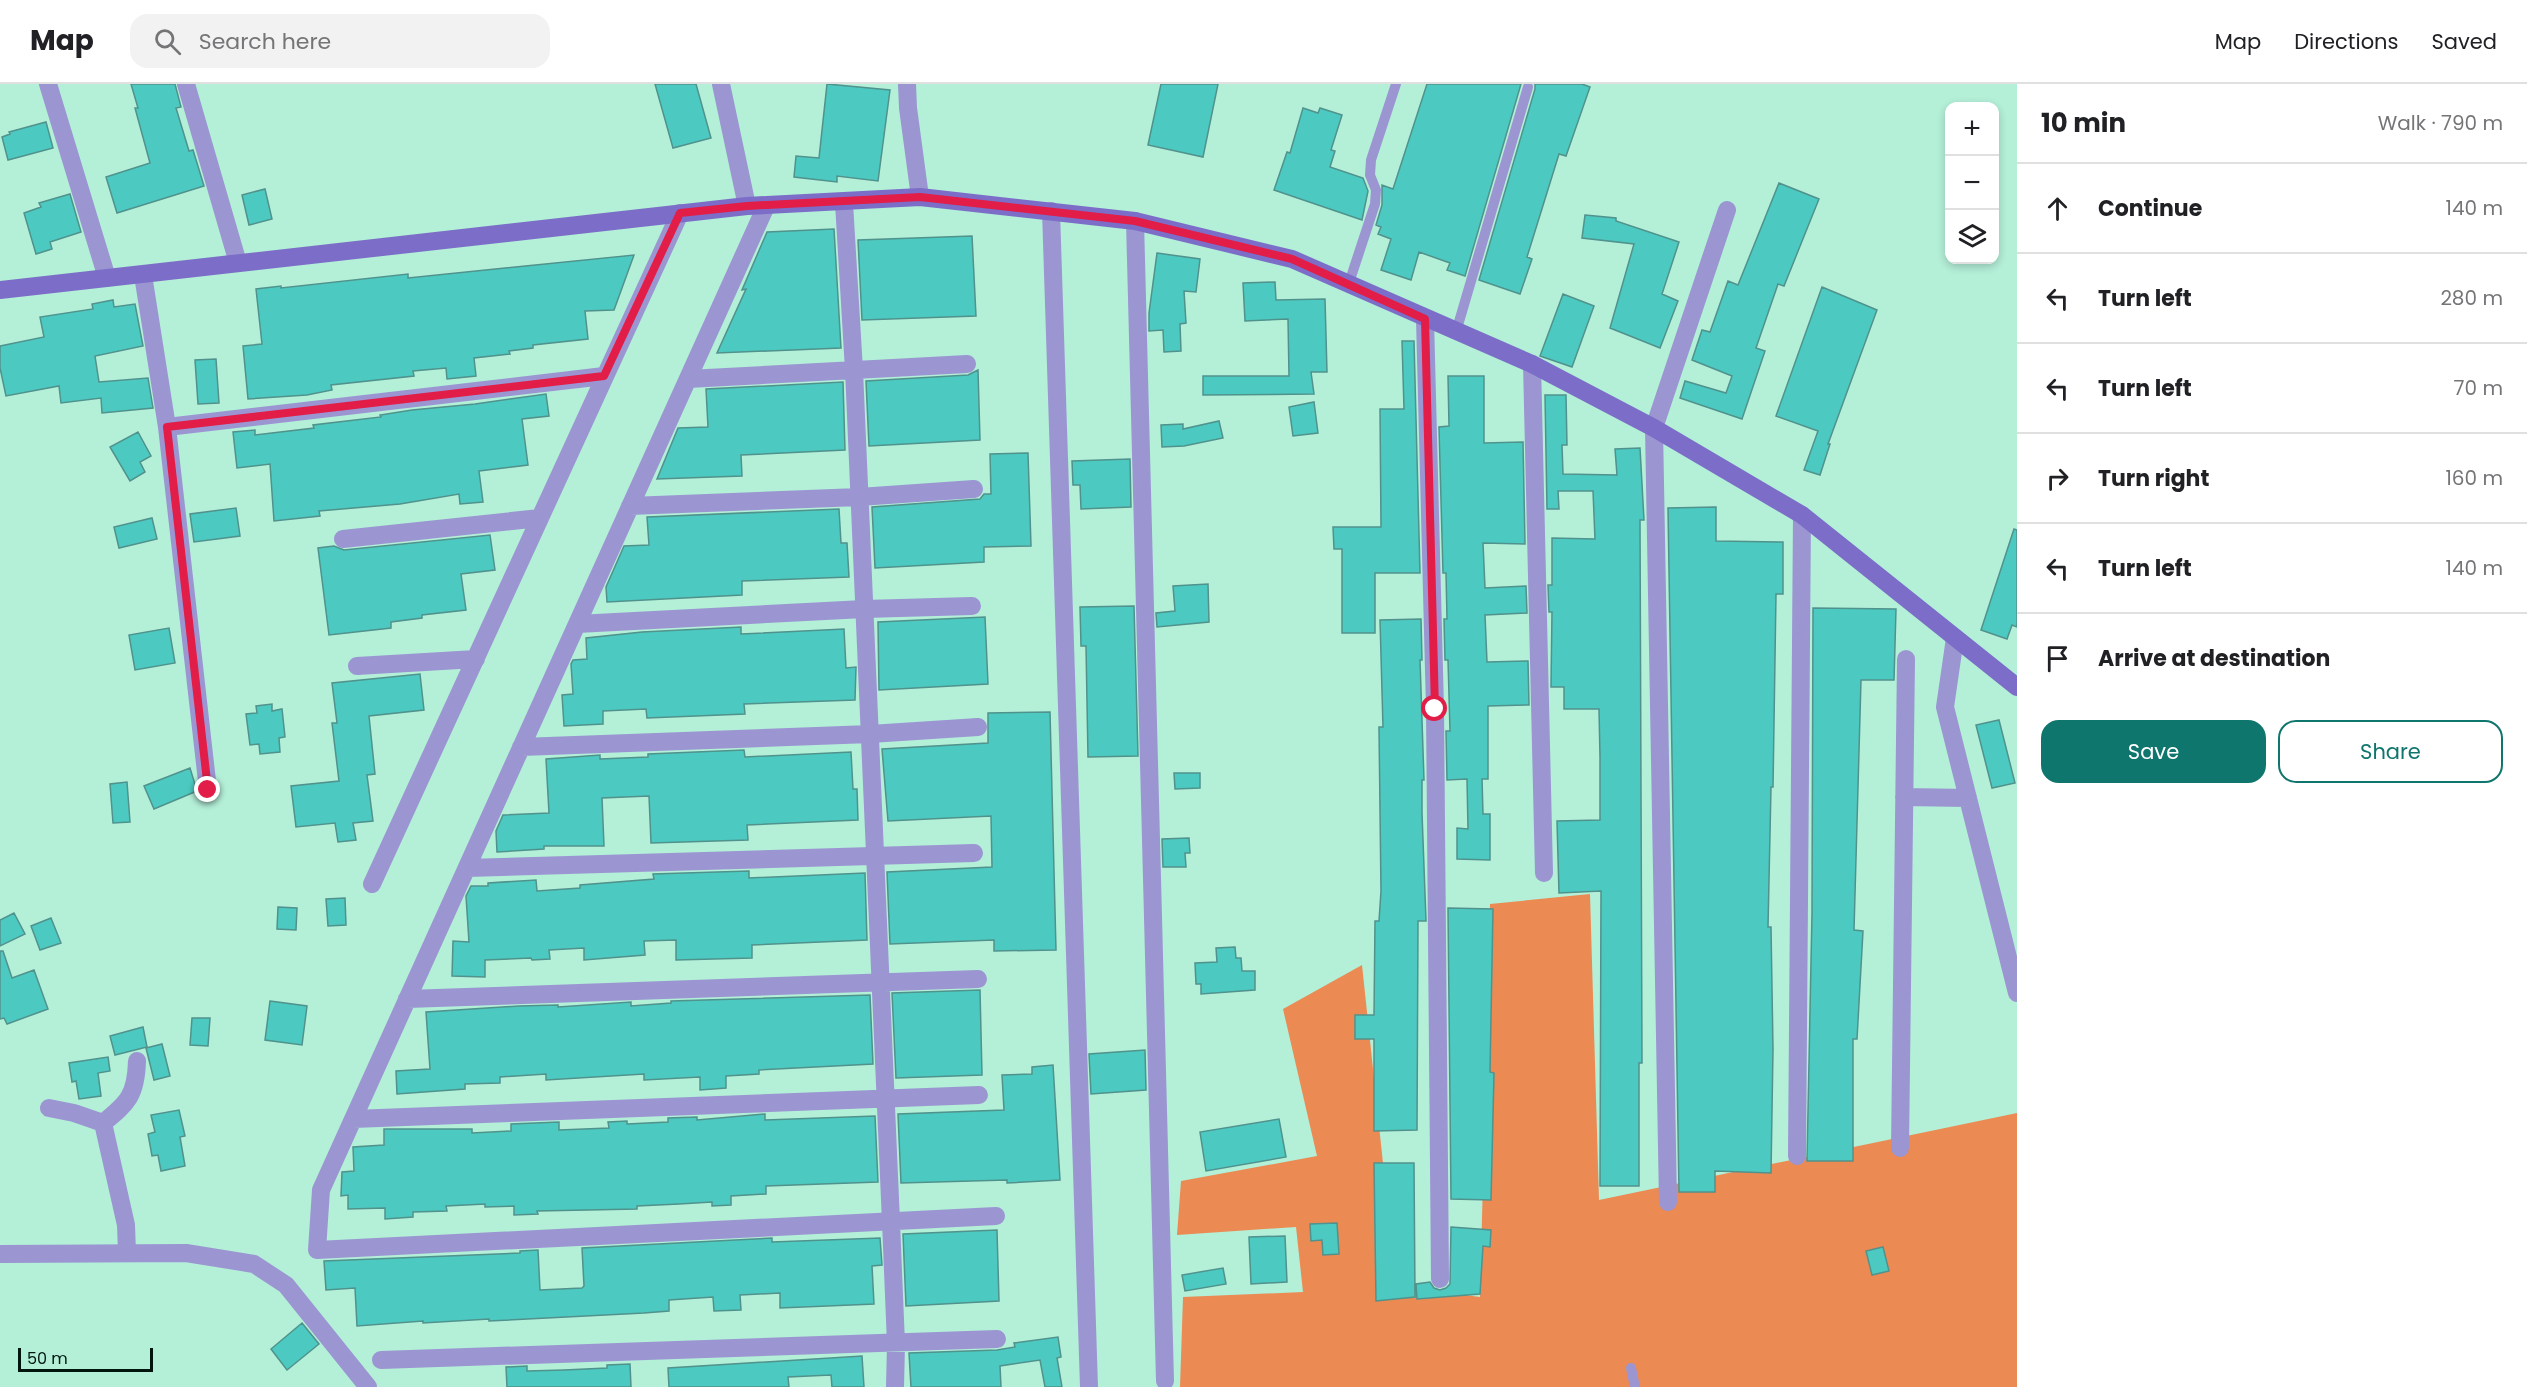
<!DOCTYPE html>
<html lang="en">
<head>
<meta charset="utf-8">
<style>
  :root { --surface:#fff; --page:#f2f2f2; --text:#202124; --muted:#757577; --line:#e0e0e0; --accent:#0f766e }
  body { margin:0; font-family:Poppins,sans-serif; background:var(--page); color:var(--text) }
  .controls { position:absolute; right:18px; top:18px; display:grid; overflow:hidden; border-radius:12px; box-shadow:0 3px 9px #0003 }
  .controls button { width:54px; height:54px; display:grid; place-items:center; padding:0; border:0; border-bottom:2px solid var(--line); background:var(--surface); color:var(--text); font:30px sans-serif }
  .scale { position:absolute; left:18px; bottom:15px; width:135px; box-sizing:border-box; padding-left:6px; border:3px solid #01160f; border-top:0; font-size:16px; line-height:21px; white-space:nowrap; color:#01160f; -webkit-text-stroke:4px #b4efd8; paint-order:stroke }
  .stop { position:absolute; width:18px; height:18px; margin:-14px; border:4px solid #e11d48; border-radius:50%; background:#fff }
  .stop.end { background:#e11d48; border-color:#fff; box-shadow:0 2px 6px #0008 }
  .list { margin:0; padding:0; list-style:none }
  h2 { display:flex; justify-content:space-between; align-items:center; height:78px; margin:0; padding:0 24px; font-size:26px }
  h2 small { font-size:20px; font-weight:400; color:var(--muted) }
  .list li { display:grid; grid-template-columns:39px 1fr auto; gap:18px; align-items:center; box-sizing:border-box; height:90px; padding:0 24px; border-top:2px solid var(--line) }
  .list b { display:block; font-size:22px; white-space:nowrap }
  .list em { font-size:20px; font-style:normal; color:var(--muted) }
  .actions { display:flex; gap:12px; padding:18px 24px }
  .actions a { flex:1; padding:14px 0; border:2px solid var(--accent); border-radius:18px; text-align:center; font-size:21px; color:var(--accent) }
  .actions .main { background:var(--accent); color:#fff }
  .icon { flex:none; width:33px; height:33px; fill:none; stroke:currentColor; stroke-width:2; stroke-linecap:round; stroke-linejoin:round }
  .map { position:relative; flex:none; width:2017px; height:1303px; overflow:hidden }
  header { display:flex; align-items:center; gap:36px; box-sizing:border-box; height:84px; padding:0 30px; background:var(--surface); border-bottom:2px solid var(--line) }
  header strong { font-size:28px }
  nav { display:flex; gap:33px; margin-inline-start:auto; font-size:21px }
  .search { width:420px; height:54px; background:var(--page); display:flex; align-items:center; gap:15px; box-sizing:border-box; padding:0 21px; border-radius:18px; color:var(--muted); font-size:22px }
  main { display:flex }
  aside { flex:1; background:var(--surface) }
  .map>svg:first-child { display:block }
</style>
</head>
<body>
<header>
<strong>Map</strong>
<div class="search"><svg class="icon" aria-label="search" viewBox="0 0 24 24"><circle cx="10" cy="10" r="6"/><path d="M15 15l6 6"/></svg>Search here</div>
<nav><a>Map</a><a>Directions</a><a>Saved</a></nav>
</header>
<main>
<div class="map">
<svg width="2017" height="1303" viewBox="0 0 2017 1303">
  <rect width="100%" height="100%" fill="#b4efd8"/>
  <path fill="#ec8a54" d="M1590,810L1599,1116L2017,1029V1303H1180L1183,1213L1303,1208L1296,1143L1177,1151L1181,1097L1317,1072L1283,925L1362,881L1396,1202L1480,1213L1490,820Z"/>
  <path fill="#4ccac1" stroke="#50928c" stroke-width="1.5" d="M131,0H175L181,23L176,24L189,67L193,66L204,102L117,129L106,93L150,79L135,24H138Z
    M655,0H696L711,54L673,64Z
    M827,0L890,6L878,97L837,92V98L794,93L796,72L819,74Z
    M1161,0H1218L1203,73L1148,61Z
    M1427,0H1521L1465,192L1447,186L1450,179L1419,168L1411,196L1381,186L1391,155L1378,150L1381,143L1376,141L1382,121V101L1393,105Z
    M1535,0H1582L1590,3L1566,72L1559,70L1527,173L1532,175L1520,210L1479,196L1535,5Z
    M1303,24L1318,29L1320,24L1342,31L1331,66L1335,67L1330,83L1363,94L1368,107L1362,136L1274,106L1287,68L1290,69Z
    M46,38L53,64L8,76L2,53L10,50L9,48Z
    M1779,99L1819,115L1784,202L1778,200L1756,264L1765,267L1742,335L1680,314L1685,297L1726,309L1732,292L1692,276L1702,246L1710,248L1728,197L1738,201Z
    M265,105L272,135L249,141L242,111Z
    M70,110L81,148L50,158L52,165L36,170L24,129L41,123L39,119Z
    M1585,131L1616,134V137L1679,158L1662,210L1678,217L1660,264L1610,244L1634,160L1582,154Z
    M834,145L841,264L717,269L746,205L742,206L767,148Z
    M972,152L976,232L862,236L858,156Z
    M1157,169L1200,175L1196,208L1184,207L1186,239L1180,240L1181,267L1164,268L1163,246L1149,247V229Z
    M634,171L614,226L585,227L588,255L533,261V264L509,267L510,270L474,274L476,292L447,295L446,284L413,287L414,292L331,301L332,306L307,311L248,315L243,262L262,260L256,205L281,202V204L408,190V194Z
    M1275,198L1276,216L1325,215L1327,288H1311L1314,310L1203,311V292H1289L1288,235L1245,237L1243,199Z
    M1822,203L1877,226L1828,360H1830L1820,391L1804,386L1818,347L1776,332Z
    M1563,210L1594,222L1572,283L1540,272Z
    M113,216L114,223L135,220L143,262L95,272L99,298L148,294L153,324L102,329L101,314L61,319L59,302L6,312L0,284V262L44,253L40,233L93,225L92,220Z
    M1402,257H1414L1420,489H1375V549H1342V465H1334L1333,443H1381L1380,325H1404Z
    M216,275L219,319L198,320L195,276Z
    M978,286L980,356L869,362L866,297L968,291Z
    M1448,292H1484V359L1523,358L1525,460L1483,459L1485,504L1526,502L1527,529L1485,531L1487,578L1528,577L1529,621L1488,622V695H1482L1483,730H1490V776L1457,775V744L1468,745L1467,695L1447,696L1446,647H1450L1448,576H1445L1444,535H1447L1446,489H1443L1439,343L1449,342Z
    M843,298L845,366L741,371L742,392L657,395L678,344L708,343L706,305Z
    M546,310L549,332L522,335L528,381L479,387L483,418L460,420L459,410L400,420L319,427L320,432L274,437L270,380L237,384L233,348L255,346V351L314,344L313,341L381,333L380,331L412,326L475,320Z
    M1545,311H1566L1567,361H1562L1563,390L1617,391L1615,365L1640,364L1644,436H1640L1642,979H1639V1102H1600L1601,807L1559,809L1557,737L1600,736V673L1599,625H1564V603H1551L1552,528H1549L1548,501H1552V454L1595,455L1593,407H1558L1559,425H1547Z
    M1314,318L1318,349L1293,352L1289,323Z
    M1219,337L1223,354L1184,362L1162,363L1161,341L1183,340V345Z
    M138,348L151,372L140,378L145,388L130,397L110,363Z
    M1028,369L1031,462L984,463V478L875,484L872,423L980,415L984,410H991L990,370Z
    M1130,375L1131,423L1081,425L1080,401H1073L1072,377Z
    M1716,423V457L1783,458V510H1776L1773,703H1771L1768,843H1771L1773,965L1771,1089L1715,1087V1108H1679L1668,424Z
    M236,424L240,452L194,458L190,430Z
    M839,425L841,459H847L849,493L742,497V511L607,518L606,503L624,462L649,461L647,433Z
    M152,434L157,455L119,464L114,443Z
    M2014,445L2017,446V543L2012,541L2007,555L1981,546Z
    M490,451L495,486L461,490L466,526L422,531V534L391,538V544L329,551L318,464L334,462L344,466Z
    M1208,500L1209,538L1157,543L1156,529L1175,527L1173,502Z
    M1134,522L1138,672L1088,673L1086,562H1081L1080,523Z
    M1813,524L1896,525L1894,596H1861L1854,846L1863,847L1857,955H1853V1077H1807L1812,829Z
    M985,533L988,600L879,606L878,538Z
    M1421,535L1422,576H1420L1424,696H1422V729L1426,837H1418L1417,1046L1374,1047V955H1355V931H1374L1375,837H1379L1381,807L1379,643H1383L1380,536Z
    M741,543V550L844,545L846,584L856,583L855,616L744,620L745,630L647,634L646,625L603,627V640L564,642L562,611L573,610L571,580L573,576L587,575L586,554L642,548Z
    M169,544L175,579L135,586L129,551Z
    M420,590L424,626L369,632L375,690L367,691L373,737L353,739L356,756L338,758L335,739L296,743L291,702L339,697L332,639H337L332,599Z
    M272,620V627L282,625L285,653L279,654L280,668L260,670L259,660L250,661L246,630L257,629L256,622Z
    M1050,628L1056,866L994,867V856L890,860L887,788L992,783L991,732L888,737L882,665L988,659V629Z
    M1999,636L2015,699L1992,704L1976,641Z
    M744,666L745,673L851,668L853,705H857L858,736L747,741L748,756L651,759L649,712L602,714L604,762H544V765L497,768L496,747L503,731L549,729L546,675L600,671V675L648,673V670Z
    M190,684L197,707L154,725L144,702Z
    M1174,689H1200V704L1175,705Z
    M127,698L130,738L113,739L110,700Z
    M1189,754L1190,769H1185L1186,783H1163L1162,755Z
    M749,787V794L865,789L867,856L752,861V874L676,876V856L644,857L645,871L584,876V864L549,866L550,875L532,876L531,874L485,876V893L452,892L453,857L469,858L466,812L471,802H488V799L536,796L537,807L580,804V801L654,795L653,790Z
    M345,814L346,841L328,842L326,815Z
    M278,823L297,824L296,846L277,845Z
    M1448,824L1493,825L1490,988L1494,989L1491,1116L1451,1115Z
    M14,829L25,850L0,862V836Z
    M51,834L61,859L40,866L31,842Z
    M1235,863L1236,874H1241L1242,887H1255V906L1201,910V900H1196L1195,879L1217,878L1216,864Z
    M0,867H3L12,894L34,886L48,925L7,940L4,934L0,935Z
    M980,906L982,991L896,994L892,909Z
    M870,911L873,980L759,986V990L726,992V1004L700,1006V993L644,996V990L546,996V990L500,993V999L465,1000V1005L397,1010L396,987L430,985L426,928L519,922L558,921V923L631,918V922L671,919V917Z
    M270,917L307,922L302,961L265,956Z
    M192,934H210L208,962L190,961Z
    M143,943L147,963L115,971L110,952Z
    M162,960L170,992L154,996L146,964Z
    M1145,966L1146,1006L1091,1010L1089,970Z
    M108,973L110,987L98,989L101,1012L79,1015L76,997L72,998L69,979Z
    M1053,981L1060,1096L1007,1099V1096L901,1099L898,1030L1004,1026L1002,991L1032,990V983Z
    M179,1026L185,1052L180,1053L185,1082L161,1087L158,1071L152,1072L148,1050L155,1048L151,1031Z
    M765,1030V1036L875,1032L878,1098L766,1102V1110L731,1112V1121L712,1122V1118L679,1120L637,1122V1125L537,1127L538,1130L514,1131V1122L485,1123V1120L446,1122L447,1127L413,1128V1133L385,1135V1124L348,1125V1111L341,1112L342,1088L354,1087L353,1063L384,1061V1045H472V1049L511,1047V1040L559,1038V1046L609,1044L608,1038L627,1037V1040L668,1038V1034L697,1033V1036Z
    M1279,1035L1286,1073L1206,1087L1200,1048Z
    M1374,1079H1414L1415,1213L1376,1217Z
    M1337,1139L1339,1170L1323,1171L1322,1156L1311,1157L1310,1140Z
    M1451,1143L1491,1146L1490,1163L1483,1162L1480,1210L1417,1215L1416,1200L1430,1198L1434,1204L1440,1206L1446,1204L1450,1200Z
    M997,1146L999,1217L906,1222L903,1150Z
    M1285,1152L1287,1198L1251,1200L1249,1153Z
    M772,1154V1158L880,1154L882,1181L872,1182L874,1220L780,1224V1209L740,1211L741,1226L714,1227L713,1213L669,1216V1227L644,1229L489,1237V1235L423,1239V1237L357,1242L355,1204L326,1206L324,1177L520,1169V1167L538,1166L540,1206L582,1204L584,1202L582,1164Z
    M1883,1163L1889,1187L1872,1191L1866,1167Z
    M1223,1184L1226,1200L1185,1207L1182,1191Z
    M302,1239L319,1260L287,1286L271,1265Z
    M1058,1253L1061,1273L1057,1274L1062,1303H1045L1040,1276L1000,1282L1001,1303H911L909,1269L997,1266L1015,1263L1014,1259Z
    M862,1272L864,1303H832L831,1291L788,1293L789,1303H669L668,1284Z
    M630,1280L631,1303H507L506,1283L527,1282V1287L564,1286L607,1284V1281Z"/>
  <g fill="none" stroke-linecap="round" stroke-linejoin="round">
    <path stroke="#9b95d2" stroke-width="10" d="M1349,199L1375,120L1376,106L1370,91L1371,76L1396,0
      M1456,248L1528,3
      M1631,1284L1635,1303"/>
    <path stroke="#9b95d2" stroke-width="18" d="M48,0L107,194
      M186,0L238,179
      M721,0L747,122
      M907,0L908,24L920,113
      M844,119L854,286L891,1138L896,1260L895,1303
      M766,122L321,1106L317,1166L996,1132
      M1051,127L1089,1303
      M1135,137L1165,1297
      M143,191L167,343L208,706
      M1425,235L1435,625L1440,1195
      M1532,280L1544,789
      M688,295L967,280
      M167,343L604,292
      M630,422L859,413L974,405
      M343,455L540,434
      M577,540L864,525L972,522
      M1955,554L1945,623L2017,909
      M357,582L476,575
      M521,663L870,650L978,643
      M1904,713L1968,714
      M467,784L974,769
      M372,800L680,129
      M407,915L978,895
      M49,1024L74,1029L103,1039L126,1141L127,1169
      M353,1035L979,1011
      M103,1039C128,1019 136,1011 137,977
      M1900,1064L1906,575
      M1797,1072L1802,431
      M1668,1118L1654,344L1727,126
      M0,1170L186,1169L254,1180L286,1201L368,1303
      M381,1276L997,1255"/>
    <path stroke="#7c6ec8" stroke-width="18" d="M0,206L747,122L920,113L1135,137L1292,175L1532,280L1654,344L1802,431L2017,603"/>
  </g>
  <g fill="none" stroke-linecap="round" stroke-linejoin="round">
    <path stroke="#e11d48" stroke-width="8" d="M208,706L167,343L604,292L680,129L747,122L920,113L1135,137L1292,175L1425,235L1435,625"/>
  </g>
</svg>
<div class="controls">
<button>+</button>
<button>−</button>
<button><svg class="icon" aria-label="layers" viewBox="0 0 24 24"><path d="M12 4l9 5-9 5-9-5zM3 14l9 5 9-5"/></svg></button>
</div>
<div class="scale">50 m</div>
<div class="stop" style="left:1435px;top:625px"></div>
<div class="stop end" style="left:208px;top:706px"></div>
</div>
<aside>
<h2>10 min<small>Walk · 790 m</small></h2>
<ul class="list">
<li><svg class="icon" aria-label="ahead" viewBox="0 0 24 24"><path d="M12 20V5M6 11l6-6 6 6"/></svg><div><b>Continue</b></div><em>140 m</em></li>
<li><svg class="icon" aria-label="left" viewBox="0 0 24 24"><path d="M17 20v-9H6M10 6l-5 5 5 5"/></svg><div><b>Turn left</b></div><em>280 m</em></li>
<li><svg class="icon" aria-label="left" viewBox="0 0 24 24"><path d="M17 20v-9H6M10 6l-5 5 5 5"/></svg><div><b>Turn left</b></div><em>70 m</em></li>
<li><svg class="icon" aria-label="right" viewBox="0 0 24 24"><path d="M7 20v-9h11M14 6l5 5-5 5"/></svg><div><b>Turn right</b></div><em>160 m</em></li>
<li><svg class="icon" aria-label="left" viewBox="0 0 24 24"><path d="M17 20v-9H6M10 6l-5 5 5 5"/></svg><div><b>Turn left</b></div><em>140 m</em></li>
<li><svg class="icon" aria-label="arrive" viewBox="0 0 24 24"><path d="M6 21V4h12l-3 4 3 4H6"/></svg><div><b>Arrive at destination</b></div></li>
</ul>
<div class="actions"><a class="main">Save</a><a>Share</a></div>
</aside>
</main>
</body>
</html>
